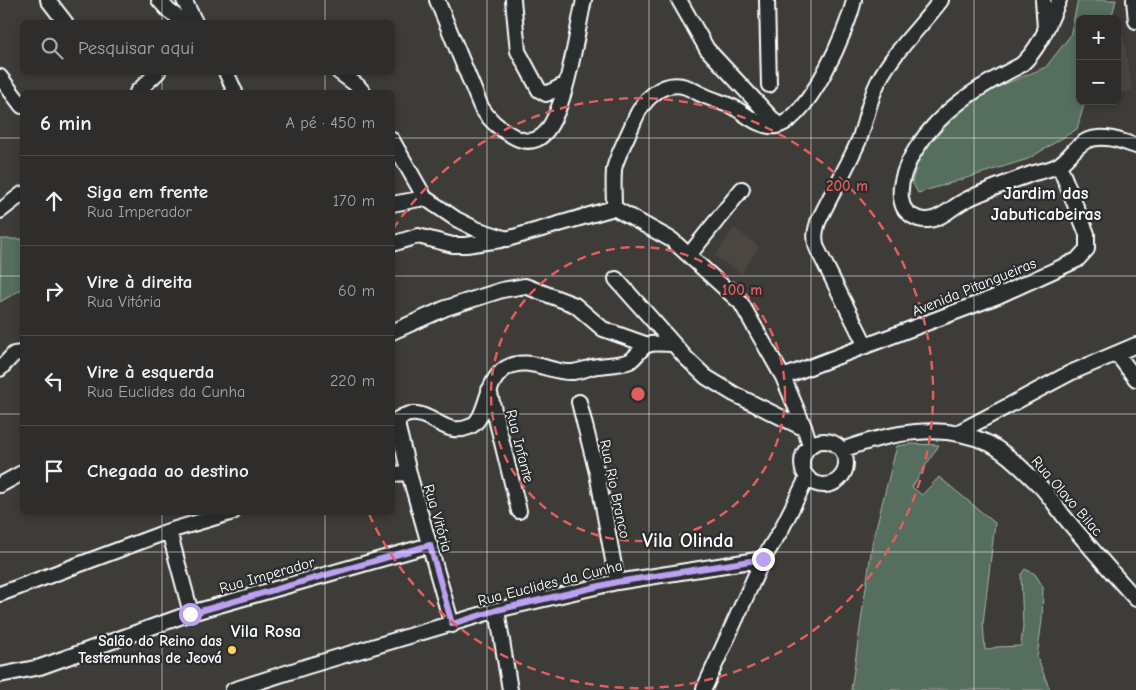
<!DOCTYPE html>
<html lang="pt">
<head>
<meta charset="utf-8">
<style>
  :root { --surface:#2e2d2b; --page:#3a3937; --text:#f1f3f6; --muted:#a7a8a9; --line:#494947 }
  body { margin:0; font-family:"Comic Neue",sans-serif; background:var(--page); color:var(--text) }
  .controls { position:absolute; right:15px; top:15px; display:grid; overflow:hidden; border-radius:8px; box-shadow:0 2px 8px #0003 }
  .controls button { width:45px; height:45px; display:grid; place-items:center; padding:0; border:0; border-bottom:1px solid var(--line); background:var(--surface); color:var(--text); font:25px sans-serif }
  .stop { position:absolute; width:15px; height:15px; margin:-11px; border:4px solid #bca0f2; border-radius:50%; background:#fff }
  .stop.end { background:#bca0f2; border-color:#fff; box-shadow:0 1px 5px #0008 }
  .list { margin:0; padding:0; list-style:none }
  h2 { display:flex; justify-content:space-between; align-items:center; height:65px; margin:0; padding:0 20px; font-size:21px }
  h2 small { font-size:16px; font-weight:400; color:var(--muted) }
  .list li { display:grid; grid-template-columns:32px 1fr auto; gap:15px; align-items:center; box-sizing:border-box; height:90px; padding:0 20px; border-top:1px solid var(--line) }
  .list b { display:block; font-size:19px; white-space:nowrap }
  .list p { margin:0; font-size:16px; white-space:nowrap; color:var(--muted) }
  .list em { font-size:16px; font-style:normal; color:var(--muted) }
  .icon { flex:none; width:28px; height:28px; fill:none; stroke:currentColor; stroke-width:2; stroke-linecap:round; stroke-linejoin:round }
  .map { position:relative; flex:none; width:1136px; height:690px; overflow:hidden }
  .search { position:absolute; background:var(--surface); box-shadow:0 2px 8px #0003; left:20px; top:20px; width:375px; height:55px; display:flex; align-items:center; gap:12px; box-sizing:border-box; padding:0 18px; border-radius:8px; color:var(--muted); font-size:19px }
  .panel { position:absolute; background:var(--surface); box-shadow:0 2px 8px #0003; left:20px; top:90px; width:375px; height:425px; border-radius:8px }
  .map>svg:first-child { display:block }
</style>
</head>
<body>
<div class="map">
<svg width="1136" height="690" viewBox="0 0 1136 690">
  <rect width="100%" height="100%" fill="#3e3c39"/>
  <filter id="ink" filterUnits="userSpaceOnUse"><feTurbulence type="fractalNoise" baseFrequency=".02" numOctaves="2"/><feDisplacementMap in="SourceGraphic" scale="10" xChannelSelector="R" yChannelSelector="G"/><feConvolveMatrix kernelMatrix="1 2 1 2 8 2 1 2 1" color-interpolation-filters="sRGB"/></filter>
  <g filter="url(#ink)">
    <path fill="#4c4641" d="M1123,34L1132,90L1117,94V35Z
      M734,228L759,247L741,274L715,256Z"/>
    <path fill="#556e5d" stroke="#aab6ae" d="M1078,0H1116L1111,19H1080V101H1085L1077,129L1028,159L918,193L912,182L920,153L962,110L993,89L1046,67L1070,36Z
      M1,239H22V289L0,302Z
      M913,444L939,445L912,487L922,495L939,477L995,523L983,623L985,650L997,647L1021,646L1023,626L1021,575L1025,569L1035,574L1043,587L1042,620L1037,657L1050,690H851L873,539L897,446Z"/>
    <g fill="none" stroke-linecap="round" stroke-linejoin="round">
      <defs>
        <path id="minor" d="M48,0L65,22
          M159,0L169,11L185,22
          M184,0L195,22
          M437,0L481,107C489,120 498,128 511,135C519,140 528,143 537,139C565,127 577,29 584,0
          M513,0L518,51L539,90L546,94L566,84
          M679,0L707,49L778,125
          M767,0L769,85
          M1043,0L1045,28
          M1059,0C1049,23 1040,48 1021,65C980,86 941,109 916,149C907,163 897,185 902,203C904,213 917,221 928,220C942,219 952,207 964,201C983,191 1010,182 1031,174C1040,171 1052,170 1060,164C1070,157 1076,145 1088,140C1104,134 1121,141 1136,146
          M1134,0L1136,21
          M226,72L235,92
          M339,72L358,86L363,92
          M0,77L22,106
          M137,92L158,72
          M392,140L425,198L456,219L476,229L507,239L614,208C614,196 613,183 614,170C615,159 629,134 634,121C642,101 662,79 686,87C692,89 697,93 703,95C713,100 725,103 735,108C747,115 760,128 776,126C808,121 848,29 854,0
          M392,204L425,198
          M614,208L672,240L741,303L783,377L805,429L810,446
          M0,211L22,194
          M392,244L418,236L453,245H466L501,240
          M689,255L742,189
          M616,279L686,358L706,377L734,394L805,429
          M392,332L446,308L502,290L525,286L575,305L603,329L648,345
          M866,346L817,248C814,238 815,232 818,222C831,194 847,168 859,140C866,121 869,100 878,82C894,51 920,28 941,0
          M1117,354L1136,379
          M0,369L14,354L22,353
          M783,377L998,296L1077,260L1087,249V234L1059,165
          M489,390L519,511
          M579,402L597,473L617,582
          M957,433L1070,373L1136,345
          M802 463a22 22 0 1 1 44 0a22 22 0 1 1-44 0Z
          M842,450C889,433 942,421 990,444C1008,454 1025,471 1040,486C1049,495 1057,508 1066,519C1089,546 1112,573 1136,599
          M392,474L409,473
          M0,485L22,473
          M169,531L191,613
          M0,594L169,531L233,512
          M497,610L510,690
          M452,625L410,477L398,428V419C426,400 441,439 469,427C489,419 483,382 506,368C528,355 552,374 573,372C580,371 586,369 592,367C602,365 621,365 630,361C636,357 640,349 647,345C653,342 666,344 673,344
          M0,675L40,667L191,613L430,545
          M704,689L763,559L781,530L807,478
          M233,690L308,666L497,610L617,582L763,559"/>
      </defs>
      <use href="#minor" stroke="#fff" stroke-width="18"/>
      <use href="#minor" stroke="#2a2d2e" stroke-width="14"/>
    </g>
  </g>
  <g fill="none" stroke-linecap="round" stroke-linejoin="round" filter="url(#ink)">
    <path stroke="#bca0f2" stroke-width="6" d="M190,614L430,545L452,624L497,610L617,582L763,559"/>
  </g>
  <path fill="none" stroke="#fff" stroke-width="1" stroke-opacity="0.55" d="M162,0V22M325,0V22M487,0V690M649,0V690M811,0V690M974,0V690M162,72V92M325,72V92M0,138H22M392,138H1136M0,276H22M392,276H1136M0,414H22M392,414H1136M162,512V690M325,512V690M0,552H1136"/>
  <g fill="none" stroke="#e05e5e" stroke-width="2.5" stroke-dasharray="9 6">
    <circle cx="638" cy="394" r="147"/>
    <path d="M393 229A295 295 0 1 1 369 514"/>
  </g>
  <circle fill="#ffd166" stroke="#2a2d2e" stroke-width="2" cx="232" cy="650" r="5"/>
  <g text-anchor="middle" stroke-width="4.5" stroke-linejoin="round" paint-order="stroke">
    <g font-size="15" fill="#fff" stroke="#2a2d2e">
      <text transform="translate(974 287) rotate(-22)" y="5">Avenida Pitangueiras</text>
      <text transform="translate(520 446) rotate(76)" y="5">Rua Infante</text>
      <text transform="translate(615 489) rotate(78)" y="5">Rua Rio Branco</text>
      <text transform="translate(1067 496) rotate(49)" y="5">Rua Olavo Bilac</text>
      <text transform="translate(438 518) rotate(74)" y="5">Rua Vitória</text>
      <text transform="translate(267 575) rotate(-16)" y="5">Rua Imperador</text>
      <text transform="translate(550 583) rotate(-14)" y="5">Rua Euclides da Cunha</text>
    </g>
    <g font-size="15" font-weight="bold" fill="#fff" stroke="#2a2d2e" text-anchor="end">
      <text x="222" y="646">Salão do Reino das<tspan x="222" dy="17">Testemunhas de Jeová</tspan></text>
    </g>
    <g font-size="18" font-weight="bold" fill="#fff" stroke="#2a2d2e">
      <text x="1046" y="199">Jardim das<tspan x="1046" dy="21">Jabuticabeiras</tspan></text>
      <text x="266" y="637">Vila Rosa</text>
    </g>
    <g font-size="20" font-weight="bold" fill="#fff" stroke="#2a2d2e">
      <text x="688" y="547">Vila Olinda</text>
    </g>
  </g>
  <circle cx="638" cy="394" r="8" fill="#e05e5e" stroke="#2a2d2e" stroke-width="2.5"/>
  <g font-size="15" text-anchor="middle" font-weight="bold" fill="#e05e5e" stroke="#2a2d2e" stroke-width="4.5" stroke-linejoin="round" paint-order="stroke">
    <text x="847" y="191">200 m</text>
    <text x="742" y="295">100 m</text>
  </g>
</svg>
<div class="controls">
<button>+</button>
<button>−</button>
</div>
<div class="stop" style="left:190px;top:614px"></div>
<div class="stop end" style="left:763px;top:559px"></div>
<div class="search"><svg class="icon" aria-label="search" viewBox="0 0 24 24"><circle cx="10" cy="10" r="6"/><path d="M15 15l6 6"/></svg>Pesquisar aqui</div>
<section class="panel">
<h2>6 min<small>A pé · 450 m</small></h2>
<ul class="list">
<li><svg class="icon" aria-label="ahead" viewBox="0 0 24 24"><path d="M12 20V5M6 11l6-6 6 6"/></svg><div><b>Siga em frente</b><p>Rua Imperador</p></div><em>170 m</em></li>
<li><svg class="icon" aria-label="right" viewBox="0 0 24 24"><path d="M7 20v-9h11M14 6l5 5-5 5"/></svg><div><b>Vire à direita</b><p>Rua Vitória</p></div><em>60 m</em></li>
<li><svg class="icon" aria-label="left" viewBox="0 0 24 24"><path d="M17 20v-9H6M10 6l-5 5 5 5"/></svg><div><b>Vire à esquerda</b><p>Rua Euclides da Cunha</p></div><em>220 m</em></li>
<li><svg class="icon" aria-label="arrive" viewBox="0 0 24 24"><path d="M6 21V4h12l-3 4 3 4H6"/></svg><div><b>Chegada ao destino</b></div></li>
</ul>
</section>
</div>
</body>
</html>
